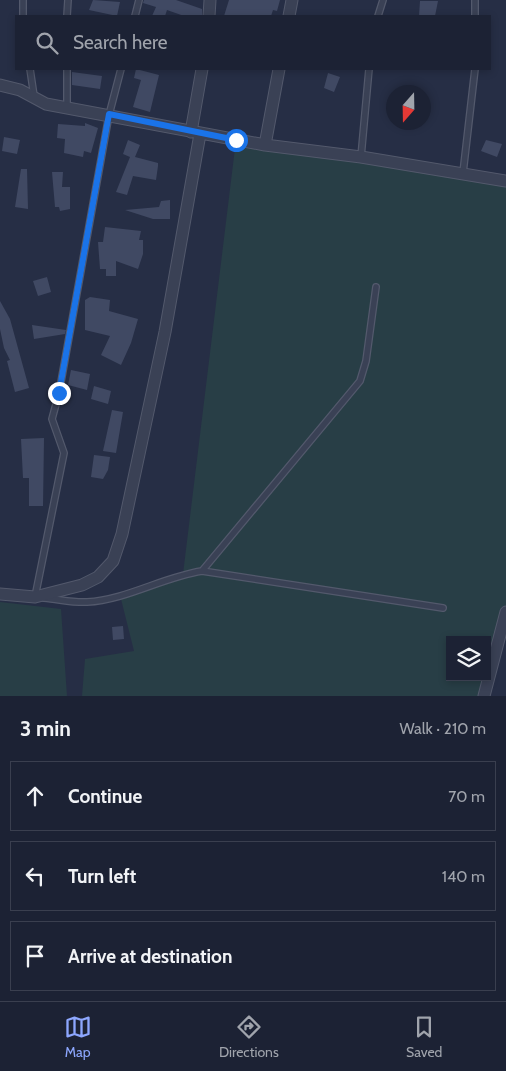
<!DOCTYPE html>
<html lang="en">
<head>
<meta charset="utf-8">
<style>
  :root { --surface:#1c2234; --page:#292f40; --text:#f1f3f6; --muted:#a0a4ac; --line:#3a3f4f; --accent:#8da7fe }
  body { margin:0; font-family:Cabin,sans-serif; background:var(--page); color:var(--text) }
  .controls { position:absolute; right:15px; bottom:15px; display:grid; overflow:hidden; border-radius:0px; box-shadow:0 2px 8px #0003 }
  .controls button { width:45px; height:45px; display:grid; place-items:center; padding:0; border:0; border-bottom:1px solid var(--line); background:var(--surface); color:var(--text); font:25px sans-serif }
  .compass { position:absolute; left:386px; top:85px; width:45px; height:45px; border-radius:50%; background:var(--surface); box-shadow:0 2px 8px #0003; rotate:200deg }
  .stop { position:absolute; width:15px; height:15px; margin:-11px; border:4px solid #1a73e8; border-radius:50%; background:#fff }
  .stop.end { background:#1a73e8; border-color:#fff; box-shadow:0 1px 5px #0008 }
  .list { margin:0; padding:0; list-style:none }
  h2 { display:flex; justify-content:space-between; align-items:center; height:65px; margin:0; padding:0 20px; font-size:21px }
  h2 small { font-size:16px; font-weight:400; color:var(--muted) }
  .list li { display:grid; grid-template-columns:32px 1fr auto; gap:15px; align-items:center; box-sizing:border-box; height:70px; margin:0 10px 10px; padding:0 10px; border:1px solid var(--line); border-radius:0px }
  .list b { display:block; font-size:19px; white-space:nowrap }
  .list em { font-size:16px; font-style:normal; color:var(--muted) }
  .icon { flex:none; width:28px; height:28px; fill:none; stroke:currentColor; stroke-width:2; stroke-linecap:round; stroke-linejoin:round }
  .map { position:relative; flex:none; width:506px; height:696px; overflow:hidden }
  .search { position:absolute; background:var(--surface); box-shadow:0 2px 8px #0003; left:15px; right:15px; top:15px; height:55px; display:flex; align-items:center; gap:12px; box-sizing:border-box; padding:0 18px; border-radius:0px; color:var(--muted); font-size:19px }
  .sheet { height:305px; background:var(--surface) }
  nav { display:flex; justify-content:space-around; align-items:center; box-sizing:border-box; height:70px; border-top:1px solid var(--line); background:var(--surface); font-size:14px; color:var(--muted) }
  nav a { display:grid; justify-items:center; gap:2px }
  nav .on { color:var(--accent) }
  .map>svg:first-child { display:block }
</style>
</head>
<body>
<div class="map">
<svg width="506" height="696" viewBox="0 0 506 696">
  <rect width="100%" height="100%" fill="#262e45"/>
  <path fill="#283e46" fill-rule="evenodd" d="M236,140L506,181V612L484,696H82L85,659L134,651L120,595L183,574ZM450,640H487V677H450Z
    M0,602L61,609L67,696H0Z"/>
  <path fill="#404963" d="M93,0L120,2L117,16L89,10Z
    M144,0H176L202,9V16H184L167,10L165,16H152L156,7L143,3Z
    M229,0H280L277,11L273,10L271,16H224Z
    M420,1H438L435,16H419Z
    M136,69L159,75L150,112L133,107L141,80L134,78Z
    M72,72L102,76L100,89L72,85Z
    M328,73L340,77L334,92L324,88Z
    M85,123L98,128L91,153L84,151L83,157L64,153L65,139L57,138L58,124L85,126Z
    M4,137L20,140L17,154L2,151Z
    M128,140L140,145L135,157L158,163V166L156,180L133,176L127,195L116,192L130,157L123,154Z
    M486,140L502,144L497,157L481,151Z
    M21,169H27L28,209L15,207Z
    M52,172H63L62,187H70V209L60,211L59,207H55Z
    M170,200V219H153L125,210L159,207L161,201Z
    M105,227L141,231L139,240H143V254L138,269L116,261V276H106V269H100L98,242H103Z
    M47,277L51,292L38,296L33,281Z
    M90,297L110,300L109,311L138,319L131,343L121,365L101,355L110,336L85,330V300Z
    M0,301L10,319L29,388L15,392L7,361L10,360L4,348L0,329Z
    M32,325L66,330L65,334L34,339Z
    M71,370L90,374L87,390L68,385Z
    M94,386L111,391L108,404L91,399Z
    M112,410L123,412L116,453L103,451Z
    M44,438L43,506H29V478H23L21,439Z
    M94,455L110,457L108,470L103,479L91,477Z
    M123,626L124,639L113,640L112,627Z"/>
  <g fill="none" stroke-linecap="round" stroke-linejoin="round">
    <defs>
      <path id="lane" d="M23,0V16
        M67,16L68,0
        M135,16L139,0
        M378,16L383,0
        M475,16V0
        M30,69L34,96
        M67,69V108
        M361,157L369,69
        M463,173L475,69
        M202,571L360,381L366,361L376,287
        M35,597L64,453L52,419L59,393L109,115L121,69
        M44,598C58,599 73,603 87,602C126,600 163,577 202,571L443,608"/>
      <path id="street" d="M209,16L210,0
        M289,16L292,0
        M0,85L20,90L46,104L265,145L361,157L506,181
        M191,132L202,69
        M265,145L279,69
        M0,594L35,597L82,585L98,577L113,561L122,534L165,332L200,134
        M484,696L506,612"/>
    </defs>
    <use href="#lane" stroke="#53596c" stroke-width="8"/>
    <use href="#street" stroke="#53596c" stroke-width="13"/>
    <use href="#lane" stroke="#3a4155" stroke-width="5.5"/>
    <use href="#street" stroke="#3a4155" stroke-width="11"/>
  </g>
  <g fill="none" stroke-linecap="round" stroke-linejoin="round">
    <path stroke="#1a73e8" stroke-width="6" d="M59,393L109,114L236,140"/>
  </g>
</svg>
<div class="controls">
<button><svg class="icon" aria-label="layers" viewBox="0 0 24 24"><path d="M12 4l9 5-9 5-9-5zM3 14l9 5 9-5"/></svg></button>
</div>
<svg class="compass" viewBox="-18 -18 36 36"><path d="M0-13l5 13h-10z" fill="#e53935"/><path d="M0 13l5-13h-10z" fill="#a0a4ac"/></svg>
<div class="stop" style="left:236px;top:140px"></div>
<div class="stop end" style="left:59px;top:393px"></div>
<div class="search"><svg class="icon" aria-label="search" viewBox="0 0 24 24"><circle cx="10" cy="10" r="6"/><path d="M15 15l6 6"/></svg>Search here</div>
</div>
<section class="sheet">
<h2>3 min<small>Walk · 210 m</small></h2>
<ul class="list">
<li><svg class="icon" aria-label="ahead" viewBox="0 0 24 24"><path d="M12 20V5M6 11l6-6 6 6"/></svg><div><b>Continue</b></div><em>70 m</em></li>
<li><svg class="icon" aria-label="left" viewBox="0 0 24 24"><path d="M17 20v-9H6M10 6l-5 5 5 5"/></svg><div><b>Turn left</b></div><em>140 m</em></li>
<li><svg class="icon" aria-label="arrive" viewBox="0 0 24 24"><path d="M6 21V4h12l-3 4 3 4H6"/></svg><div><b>Arrive at destination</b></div></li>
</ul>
</section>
<nav>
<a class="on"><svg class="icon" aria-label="map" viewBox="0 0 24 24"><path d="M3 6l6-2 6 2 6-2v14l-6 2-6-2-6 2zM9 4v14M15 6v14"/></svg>Map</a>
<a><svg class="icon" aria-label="directions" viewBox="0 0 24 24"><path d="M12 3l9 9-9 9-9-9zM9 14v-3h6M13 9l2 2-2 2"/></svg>Directions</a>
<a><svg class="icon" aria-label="saved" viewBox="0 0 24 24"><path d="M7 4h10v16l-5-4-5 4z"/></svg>Saved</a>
</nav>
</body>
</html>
